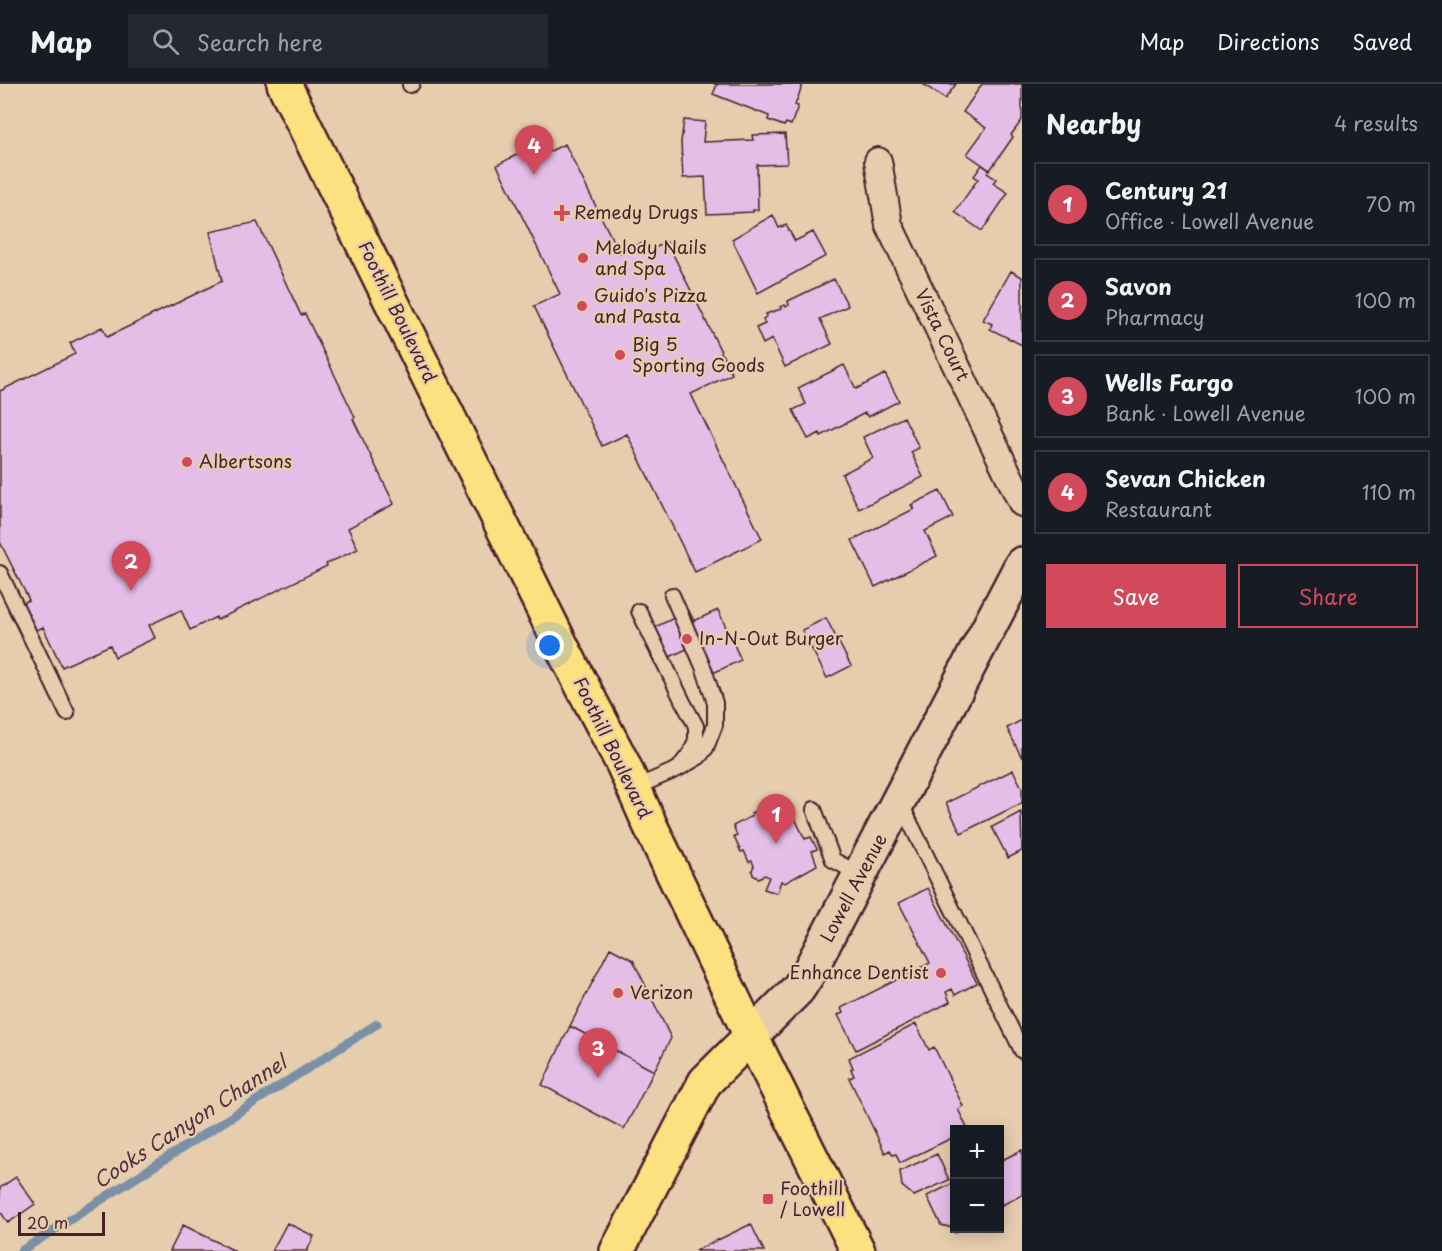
<!DOCTYPE html>
<html lang="en">
<head>
<meta charset="utf-8">
<style>
  :root { --surface:#171b24; --page:#242831; --text:#f1f3f6; --muted:#9ea1a6; --line:#363941; --accent:#d1495b }
  body { margin:0; font-family:"Playpen Sans",sans-serif; background:var(--page); color:var(--text) }
  .controls { position:absolute; right:18px; bottom:18px; display:grid; overflow:hidden; border-radius:0px; box-shadow:0 3px 15px #0003 }
  .controls button { width:54px; height:54px; display:grid; place-items:center; padding:0; border:0; border-bottom:2px solid var(--line); background:var(--surface); color:var(--text); font:30px sans-serif }
  .scale { position:absolute; left:18px; bottom:15px; width:87px; box-sizing:border-box; padding-left:6px; border:3px solid #4a1f2b; border-top:0; font-size:16px; line-height:21px; white-space:nowrap; color:#4a1f2b; -webkit-text-stroke:4px #e6cdae; paint-order:stroke }
  .you { position:absolute; left:550px; top:562px; width:21px; height:21px; margin:-15px; border:4px solid #fff; border-radius:50%; background:#1a73e8; box-shadow:0 0 0 9px #1a73e833 }
  .badge { display:grid; place-items:center; width:39px; height:39px; border-radius:50%; background:var(--accent); color:#fff; font-size:20px; font-weight:700 }
  .pin { position:absolute; translate:-50% -50px; filter:drop-shadow(0 2px 3px #0008) }
  .pin::after { content:''; position:absolute; top:32px; width:21px; height:18px; background:inherit; clip-path:polygon(0 0,100% 0,50% 100%) }
  .list { margin:0; padding:0; list-style:none }
  h2 { display:flex; justify-content:space-between; align-items:center; height:78px; margin:0; padding:0 24px; font-size:26px }
  h2 small { font-size:20px; font-weight:400; color:var(--muted) }
  .list li { display:grid; grid-template-columns:39px 1fr auto; gap:18px; align-items:center; box-sizing:border-box; height:84px; margin:0 12px 12px; padding:0 12px; border:2px solid var(--line); border-radius:0px }
  .list b { display:block; font-size:22px; white-space:nowrap }
  .list p { margin:0; font-size:20px; white-space:nowrap; color:var(--muted) }
  .list em { font-size:20px; font-style:normal; color:var(--muted) }
  .actions { display:flex; gap:12px; padding:18px 24px }
  .actions a { flex:1; padding:14px 0; border:2px solid var(--accent); border-radius:0px; text-align:center; font-size:21px; color:var(--accent) }
  .actions .main { background:var(--accent); color:#fff }
  .icon { flex:none; width:33px; height:33px; fill:none; stroke:currentColor; stroke-width:2; stroke-linecap:round; stroke-linejoin:round }
  .map { position:relative; flex:none; width:1022px; height:1167px; overflow:hidden }
  header { display:flex; align-items:center; gap:36px; box-sizing:border-box; height:84px; padding:0 30px; background:var(--surface); border-bottom:2px solid var(--line) }
  header strong { font-size:28px }
  nav { display:flex; gap:33px; margin-inline-start:auto; font-size:21px }
  .search { width:420px; height:54px; background:var(--page); display:flex; align-items:center; gap:15px; box-sizing:border-box; padding:0 21px; border-radius:0px; color:var(--muted); font-size:22px }
  main { display:flex }
  aside { flex:1; background:var(--surface) }
  .map>svg:first-child { display:block }
</style>
</head>
<body>
<header>
<strong>Map</strong>
<div class="search"><svg class="icon" aria-label="search" viewBox="0 0 24 24"><circle cx="10" cy="10" r="6"/><path d="M15 15l6 6"/></svg>Search here</div>
<nav><a>Map</a><a>Directions</a><a>Saved</a></nav>
</header>
<main>
<div class="map">
<svg width="1022" height="1167" viewBox="0 0 1022 1167">
  <rect width="100%" height="100%" fill="#e6cdae"/>
  <filter id="ink" filterUnits="userSpaceOnUse"><feTurbulence type="fractalNoise" baseFrequency=".0167" numOctaves="2"/><feDisplacementMap in="SourceGraphic" scale="12" xChannelSelector="R" yChannelSelector="G"/><feConvolveMatrix kernelMatrix="1 2 1 2 8 2 1 2 1" color-interpolation-filters="sRGB"/></filter>
  <g filter="url(#ink)">
    <g fill="none" stroke-linecap="round" stroke-linejoin="round">
      <path stroke="#7990a7" stroke-width="9" d="M21,1167L377,940"/>
    </g>
    <path fill="#e4bee7" stroke="#4a1f2b" stroke-width="1.5" d="M714,0H803L795,21L798,22L791,41L786,39L784,42L768,36L769,32L713,10L717,1Z
      M923,0H956L945,15Z
      M982,0H1022V36L1011,51L1013,53L990,86L967,70L986,44L963,28Z
      M684,36L705,38L703,58L753,56L752,51L785,50L787,80L757,81L758,126H753V128L707,130L705,93L683,94L681,58Z
      M565,60L619,169L641,159L646,168L667,158L732,290L691,310L762,455L695,488L627,350L602,362L534,222L560,210L497,81L534,62L540,72Z
      M982,81L989,86L987,89L996,95L993,99L1008,109L982,147L955,128L978,95L974,92Z
      M773,131L779,144L786,141L795,157L813,148L826,172L758,209L732,155Z
      M257,138L301,231L305,230L355,333L353,335L394,420L348,444L358,465L326,480L327,482L217,536L216,533L190,546L181,526L149,541L155,554L115,573L110,561L62,583L43,543L22,554L8,526L29,516L0,458V307L75,270L70,259L102,243L107,253L222,197L210,148Z
      M1011,187L1022,193V261L990,245L992,240L983,236Z
      M834,195L848,222L820,235L832,260L785,283L772,255L763,260L756,244L765,240L763,235L767,232L766,230L781,225L780,223L785,221L786,223L789,221L788,217Z
      M844,281L856,305L885,290L899,317L868,333L865,329L821,352L820,349L808,355L793,326L806,320L798,304Z
      M904,333L919,364L911,368L923,393L859,425L842,390L873,374L863,353Z
      M940,407L953,433L925,447L937,472L875,503L852,456L914,425L911,421Z
      M718,526L741,576L711,590L697,560L655,580L640,550L689,527L694,537Z
      M826,534L851,582L827,594L802,546Z
      M1022,636V674L1007,644Z
      M1013,686L1022,704V719L961,749L946,719Z
      M786,716L805,755L811,753L817,765L812,767L817,781L785,799L781,797L777,809L764,805L769,793L765,791L758,794L753,791L752,786L754,782L752,777L749,778L744,767L741,768L734,753L737,752L733,742L752,732L751,729L766,722L767,725Z
      M1021,728L1022,767L1008,774L992,743Z
      M928,804L977,899L955,911L952,905L946,908L950,918L856,966L838,931L843,929L841,924L930,879L899,819Z
      M610,864L633,876L671,954L654,987L570,942Z
      M916,940L929,966L934,963L963,1022L958,1025L968,1046H954V1053L900,1079L896,1070L893,1071L890,1066L885,1069L849,994L854,992L851,985L853,984L849,974Z
      M570,942L654,987L624,1045L542,1001Z
      M1022,1066V1111L1002,1121L1000,1116V1077Z
      M937,1070L949,1096L914,1112L902,1102L900,1087Z
      M16,1093L35,1120L8,1139L0,1127V1104Z
      M954,1099V1144H964L955,1149L953,1144L941,1141L927,1112Z
      M287,1139L314,1152L307,1167H272Z
      M751,1140L764,1167H695Z
      M183,1141L235,1167H170Z"/>
    <g fill="none" stroke-linecap="round" stroke-linejoin="round">
      <defs>
        <path id="lane" d="M410,1L412,0
          M0,489L67,629
          M639,527L683,618L696,642V656L691,668L681,681
          M634,704L678,685L699,673L706,664L715,641V619L704,585L672,511
          M900,718L1022,967
          M814,725L833,776L861,791"/>
        <path id="street" d="M878,77L889,141L1022,419"/>
        <path id="secondary" d="M751,952L798,905L809,888L1022,480"/>
        <path id="primary" d="M284,0L562,563L623,680L650,741L751,952L858,1167
          M617,1167L705,998L751,952"/>
      </defs>
      <use href="#lane" stroke="#4a1f2b" stroke-width="18"/>
      <use href="#street" stroke="#4a1f2b" stroke-width="30"/>
      <use href="#secondary" stroke="#4a1f2b" stroke-width="38"/>
      <use href="#primary" stroke="#4a1f2b" stroke-width="38"/>
      <use href="#lane" stroke="#e6cdae" stroke-width="14"/>
      <use href="#street" stroke="#e6cdae" stroke-width="26"/>
      <use href="#secondary" stroke="#e6cdae" stroke-width="33"/>
      <use href="#primary" stroke="#fde080" stroke-width="33"/>
    </g>
  </g>
  <g fill="#d1495b" stroke="#e6cdae" stroke-width="2">
    <path d="M559 120h6v6h6v6h-6v6h-6v-6h-6v-6h6z"/>
    <circle cx="583" cy="174" r="6"/>
    <circle cx="582" cy="222" r="6"/>
    <circle cx="620" cy="271" r="6"/>
    <circle cx="187" cy="378" r="6"/>
    <circle cx="687" cy="555" r="6"/>
    <circle cx="941" cy="889" r="6"/>
    <circle cx="618" cy="909" r="6"/>
    <rect x="762" y="1109" width="12" height="12" rx="3"/>
  </g>
  <g text-anchor="middle" stroke-width="4.5" stroke-linejoin="round" paint-order="stroke">
    <g font-size="18" fill="#4a1f2b" stroke="#e6cdae" text-anchor="start">
      <text x="574" y="135">Remedy Drugs</text>
      <text x="595" y="170">Melody Nails<tspan x="595" dy="21">and Spa</tspan></text>
      <text x="594" y="218">Guido's Pizza<tspan x="594" dy="21">and Pasta</tspan></text>
      <text x="632" y="267">Big 5<tspan x="632" dy="21">Sporting Goods</tspan></text>
      <text x="199" y="384">Albertsons</text>
      <text x="699" y="561">In-N-Out Burger</text>
      <text x="929" y="895" text-anchor="end">Enhance Dentist</text>
      <text x="630" y="915">Verizon</text>
      <text x="780" y="1111">Foothill<tspan x="780" dy="21">/ Lowell</tspan></text>
    </g>
    <g font-size="18" fill="#4a1f2b" stroke="#e6cdae">
      <text transform="translate(397 228) rotate(64)" y="6">Foothill Boulevard</text>
      <text transform="translate(942 251) rotate(64)" y="6">Vista Court</text>
      <text transform="translate(612 664) rotate(64)" y="6">Foothill Boulevard</text>
      <text transform="translate(854 804) rotate(-62)" y="6">Lowell Avenue</text>
    </g>
    <g font-size="20" font-style="italic" fill="#523240" stroke="#e6cdae">
      <text transform="translate(190 1038) rotate(-33)" y="7">Cooks Canyon Channel</text>
    </g>
  </g>
</svg>
<div class="controls">
<button>+</button>
<button>−</button>
</div>
<div class="scale">20 m</div>
<div class="you"></div>
<div class="pin badge" style="left:776px;top:760px">1</div>
<div class="pin badge" style="left:131px;top:507px">2</div>
<div class="pin badge" style="left:598px;top:994px">3</div>
<div class="pin badge" style="left:534px;top:91px">4</div>
</div>
<aside>
<h2>Nearby<small>4 results</small></h2>
<ul class="list">
<li><span class="badge">1</span><div><b>Century 21</b><p>Office · Lowell Avenue</p></div><em>70 m</em></li>
<li><span class="badge">2</span><div><b>Savon</b><p>Pharmacy</p></div><em>100 m</em></li>
<li><span class="badge">3</span><div><b>Wells Fargo</b><p>Bank · Lowell Avenue</p></div><em>100 m</em></li>
<li><span class="badge">4</span><div><b>Sevan Chicken</b><p>Restaurant</p></div><em>110 m</em></li>
</ul>
<div class="actions"><a class="main">Save</a><a>Share</a></div>
</aside>
</main>
</body>
</html>
